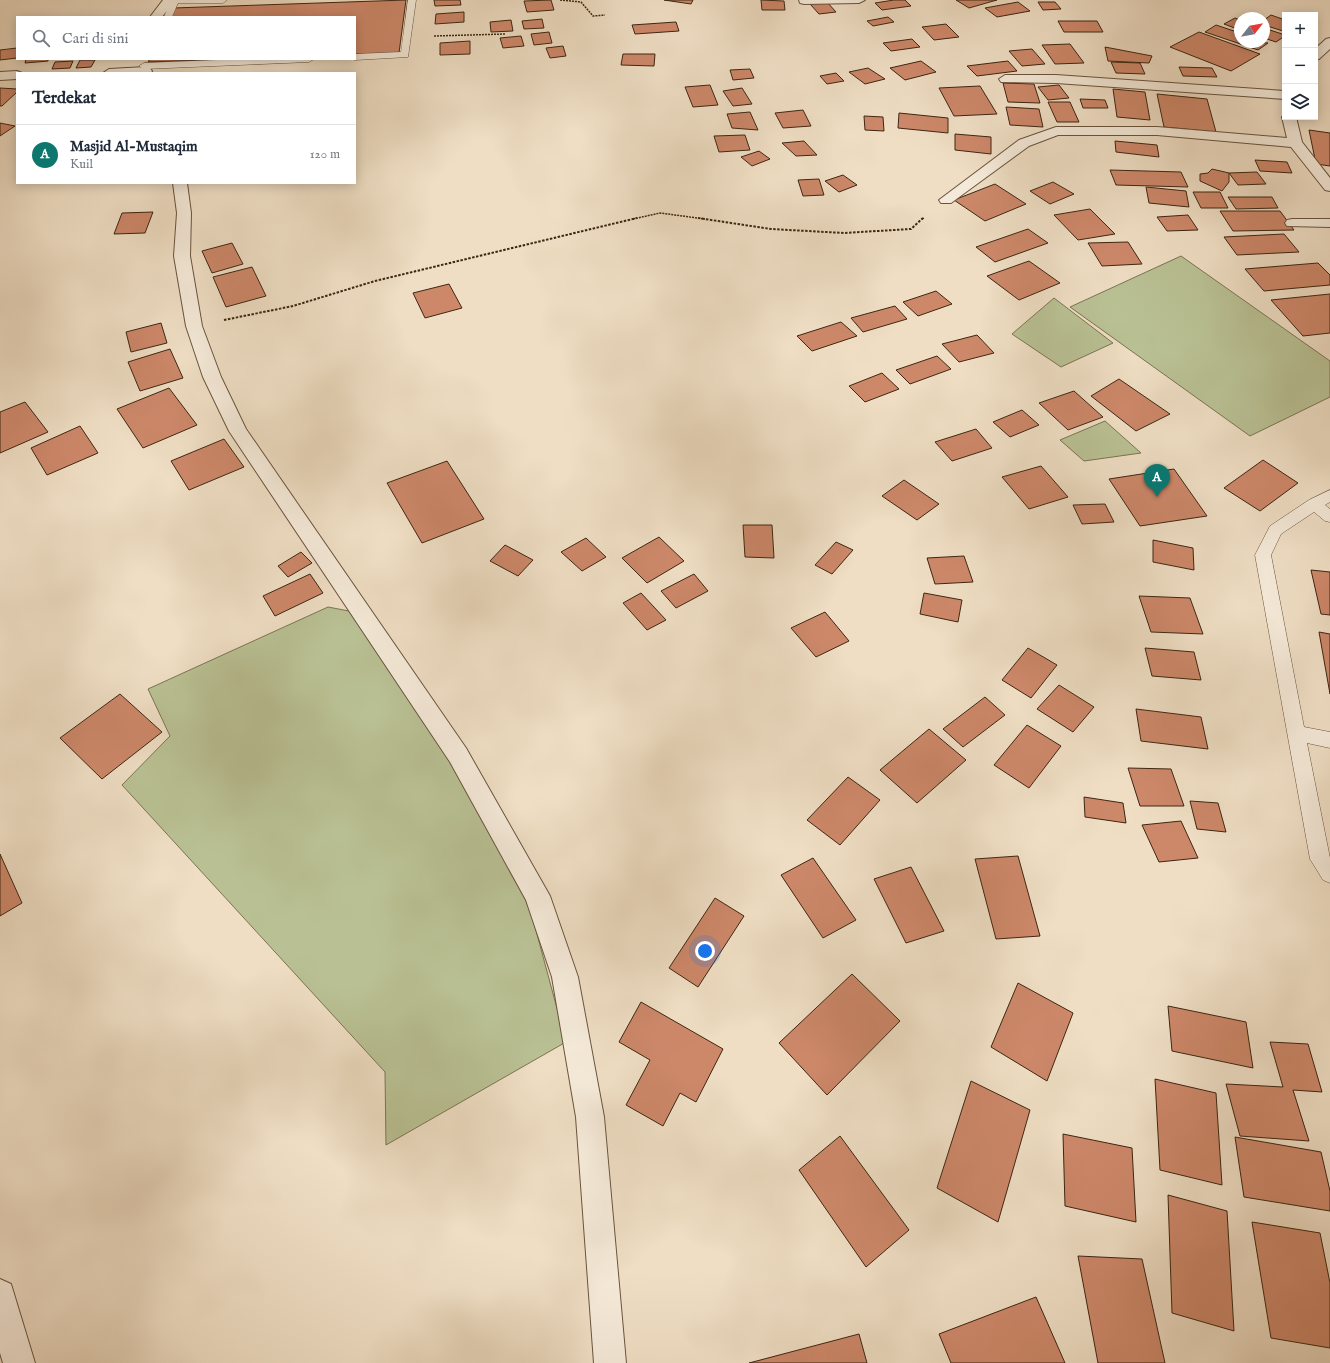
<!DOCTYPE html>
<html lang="id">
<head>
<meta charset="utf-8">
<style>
  :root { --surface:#fff; --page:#f2f2f3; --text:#1f2937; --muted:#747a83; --line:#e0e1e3; --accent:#0f766e }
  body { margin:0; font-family:"IM FELL English",serif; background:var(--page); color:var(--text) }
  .controls { position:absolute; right:12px; top:12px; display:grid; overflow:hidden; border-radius:0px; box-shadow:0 2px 10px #0003 }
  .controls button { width:36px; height:36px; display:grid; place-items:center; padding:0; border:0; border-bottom:1px solid var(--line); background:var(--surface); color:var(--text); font:20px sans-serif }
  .compass { position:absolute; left:1234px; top:12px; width:36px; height:36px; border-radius:50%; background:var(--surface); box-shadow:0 2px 10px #0003; rotate:59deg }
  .you { position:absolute; left:705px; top:951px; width:14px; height:14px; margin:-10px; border:3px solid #fff; border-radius:50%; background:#1a73e8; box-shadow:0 0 0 6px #1a73e833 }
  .badge { display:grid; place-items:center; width:26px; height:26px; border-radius:50%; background:var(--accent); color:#fff; font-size:13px; font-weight:700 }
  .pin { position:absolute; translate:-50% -33px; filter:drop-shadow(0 1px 2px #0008) }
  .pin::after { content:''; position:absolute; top:21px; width:14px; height:12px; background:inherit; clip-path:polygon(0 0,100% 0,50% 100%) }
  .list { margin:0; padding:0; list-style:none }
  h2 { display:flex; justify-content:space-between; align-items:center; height:52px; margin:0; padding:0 16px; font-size:17px }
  h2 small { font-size:13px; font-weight:400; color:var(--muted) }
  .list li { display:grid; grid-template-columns:26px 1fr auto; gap:12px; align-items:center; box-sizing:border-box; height:60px; padding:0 16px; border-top:1px solid var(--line) }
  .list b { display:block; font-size:15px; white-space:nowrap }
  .list p { margin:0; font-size:13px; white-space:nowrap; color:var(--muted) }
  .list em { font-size:13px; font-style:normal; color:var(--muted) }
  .icon { flex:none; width:22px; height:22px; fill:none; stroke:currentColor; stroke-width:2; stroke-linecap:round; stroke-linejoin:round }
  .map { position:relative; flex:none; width:1330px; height:1363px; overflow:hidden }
  .search { position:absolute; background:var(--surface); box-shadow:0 2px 10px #0003; left:16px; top:16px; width:340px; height:44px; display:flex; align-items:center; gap:10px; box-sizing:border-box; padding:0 14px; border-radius:0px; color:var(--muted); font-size:15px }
  .panel { position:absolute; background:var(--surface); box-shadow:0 2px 10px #0003; left:16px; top:72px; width:340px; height:112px; border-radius:0px }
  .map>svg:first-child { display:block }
</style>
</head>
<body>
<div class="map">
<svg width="1330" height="1363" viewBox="0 0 1330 1363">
  <rect width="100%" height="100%" fill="#efdec4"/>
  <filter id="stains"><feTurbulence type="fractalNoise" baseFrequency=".005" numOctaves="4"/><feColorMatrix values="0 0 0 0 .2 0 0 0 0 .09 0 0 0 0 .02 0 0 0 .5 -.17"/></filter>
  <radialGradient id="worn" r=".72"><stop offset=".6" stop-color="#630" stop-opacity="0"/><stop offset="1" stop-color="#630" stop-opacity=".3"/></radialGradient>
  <path fill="#b9c194" stroke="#7b7452" d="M1181,256L1330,361V397L1250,436L1070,307Z
    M1054,298L1113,343L1061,367L1012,334Z
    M1105,421L1141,453L1084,461L1060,440Z
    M328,607L349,611L437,739L527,897L566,1042L386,1145L385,1072L122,785L170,736L148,689Z"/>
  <path fill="#cd886a" stroke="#3d2611" d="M406,0L399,53L355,54V17H169L173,8Z
    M434,0H460L461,5L435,6Z
    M551,0L554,10L527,12L524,1Z
    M664,0H693L691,4Z
    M761,0L784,1L785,10H762Z
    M894,0H905L911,6L882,10L875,3Z
    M956,0H997L969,8Z
    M827,2L836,12L819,14L810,4Z
    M1018,2L1030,11L997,17L985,8Z
    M1038,2H1055L1061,9L1043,10Z
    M464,12V22L435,24L436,14Z
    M1271,15L1285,20V30L1283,31L1264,25V20Z
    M888,17L894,22L873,26L867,21Z
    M1235,18L1240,20V30L1224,24Z
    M542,19L544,28L524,29L522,21Z
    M511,20L513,31L491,32L490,22Z
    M1058,21H1097L1103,32H1064Z
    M676,22L679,31L635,34L632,25Z
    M946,24L959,37L934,40L922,27Z
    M1216,25L1240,33V42L1268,43L1258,50L1205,32Z
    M1264,28L1285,35V36L1276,42L1264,38Z
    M549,32L552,43L534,45L531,34Z
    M1199,32L1260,54L1231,71L1170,47Z
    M521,36L524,46L503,48L500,38Z
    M912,39L920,47L891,51L883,43Z
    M470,41V54L440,55V43Z
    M1070,44L1084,63L1055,64L1042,45Z
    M563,46L566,56L550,58L546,48Z
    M1105,47L1152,56L1149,63L1108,61Z
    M17,48V58L0,60V50Z
    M1032,49L1045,64L1022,66L1009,51Z
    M623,54H655L654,66L621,65Z
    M26,59H48V61L25,63Z
    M150,59H235L148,62Z
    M80,60H95L91,67L76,68Z
    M73,61L70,68L52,69L55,62Z
    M921,61L936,72L905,80L890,68Z
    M1008,61L1017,71L977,76L967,66Z
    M1111,62L1140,63L1145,74L1116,73Z
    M1179,67L1212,68L1217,77L1183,76Z
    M868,68L885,79L865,84L849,72Z
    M750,69L754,78L733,80L730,70Z
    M836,73L844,81L827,84L820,76Z
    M1003,83L1034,84L1040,103L1008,102Z
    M710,85L718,105L693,107L685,87Z
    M1059,85L1069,98L1048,100L1038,87Z
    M980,86L997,114L954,116L939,88Z
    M0,88L17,89V92L2,106H0Z
    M742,88L752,104L733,106L723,91Z
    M1113,89L1145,92L1150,120L1117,117Z
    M1157,94L1207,99L1216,132L1164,127Z
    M1080,99L1105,100L1108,108H1083Z
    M1048,102H1070L1079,122H1057Z
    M1006,107L1039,109L1043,127L1010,125Z
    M803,110L811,126L783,128L775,113Z
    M750,112L758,130L732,128L727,114Z
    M899,113L948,118V133L898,128Z
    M864,116L883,117L884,131L865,130Z
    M0,123L15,126L0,136Z
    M1309,130L1330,133V166L1316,164Z
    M955,134L991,137V154L955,150Z
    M745,135L750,150L719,152L714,136Z
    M804,141L817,155L796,156L782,143Z
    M1115,141L1157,145L1159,157L1116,152Z
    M759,151L770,159L752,166L741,157Z
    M1255,160L1287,162L1292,173L1260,171Z
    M1212,169L1229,173V182L1222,191L1200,181V174L1208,173Z
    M1110,170L1181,172L1188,187L1116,185Z
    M1257,172L1266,184L1238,185L1229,173Z
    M843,175L857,185L839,192L825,181Z
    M819,179L824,195L803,196L798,180Z
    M1053,182L1074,194L1050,204L1030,191Z
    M995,184L1026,204L985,221L954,200Z
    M1146,187L1186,191L1189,207L1149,203Z
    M1193,192H1220L1228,208H1201Z
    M1228,197H1272L1278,208L1236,209Z
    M1090,209L1115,234L1078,240L1054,215Z
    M1220,211H1280L1294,230L1233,231Z
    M153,212L145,233L114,234L122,213Z
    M1188,215L1198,230L1167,231L1157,217Z
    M1028,229L1048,243L995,262L976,247Z
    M1284,234L1299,252L1237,255L1224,237Z
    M1128,242L1142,264L1102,266L1088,243Z
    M232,243L243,264L212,273L202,251Z
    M1029,261L1060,283L1019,300L987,276Z
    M1318,263L1330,275V285L1264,291L1245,269Z
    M252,267L266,296L226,307L213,277Z
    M449,284L462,308L425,318L413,293Z
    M936,291L952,304L918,316L903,302Z
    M1330,294V333L1303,336L1271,300Z
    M895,306L907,319L863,332L851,318Z
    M841,322L857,336L812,351L797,336Z
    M161,323L167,343L131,352L126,332Z
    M977,335L994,353L959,362L942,344Z
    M170,349L183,378L140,391L128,362Z
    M937,356L951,369L910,384L896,370Z
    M882,373L899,389L865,402L849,386Z
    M1119,379L1170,414L1136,431L1091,396Z
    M169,388L197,425L143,448L117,409Z
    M1074,391L1103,417L1068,430L1039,403Z
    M25,402L48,432L0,453V412Z
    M1022,410L1039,425L1010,437L993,422Z
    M80,426L98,453L47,475L31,448Z
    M976,429L992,448L952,461L935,442Z
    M224,439L244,467L189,490L171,461Z
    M1263,460L1298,483L1260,511L1224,488Z
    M447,461L484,519L422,543L387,483Z
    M1041,466L1068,497L1029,509L1002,477Z
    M1174,469L1207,516L1140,526L1109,479Z
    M904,480L939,504L917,520L882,496Z
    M1105,504L1114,522L1082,524L1073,505Z
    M743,525H772L774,558L745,557Z
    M659,537L684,561L647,583L622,558Z
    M586,538L606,557L582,571L561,552Z
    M1153,540L1193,548L1194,570L1153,562Z
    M836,542L853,550L832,574L815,565Z
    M505,545L533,560L518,576L490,561Z
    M301,552L312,563L288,577L278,566Z
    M964,556L973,582L935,584L927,558Z
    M1311,570L1330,572V615L1321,614Z
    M310,574L323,593L275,616L263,596Z
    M694,574L708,591L676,608L661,591Z
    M641,593L666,620L647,630L623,603Z
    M924,593L962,600L958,622L920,614Z
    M1139,596L1190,598L1203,634L1151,632Z
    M825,612L849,641L816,657L791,628Z
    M1319,632L1330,634V694Z
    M1028,648L1057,665L1031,698L1002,680Z
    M1145,648L1194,652L1201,680L1152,676Z
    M1059,685L1094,707L1073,732L1037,709Z
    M120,694L162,732L102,779L60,738Z
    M985,697L1005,715L963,747L943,729Z
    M1136,709L1201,717L1208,749L1141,741Z
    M1027,725L1061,746L1029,788L994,765Z
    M929,729L966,760L917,803L880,770Z
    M1128,768L1171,769L1184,806H1140Z
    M848,777L880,800L840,845L807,820Z
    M1084,797L1123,803L1126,823L1085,817Z
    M1190,801L1218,803L1226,832L1197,829Z
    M1181,821L1198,858L1159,862L1142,825Z
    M0,854L22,903L0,916Z
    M1018,856L1040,936L996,939L975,859Z
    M813,858L856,920L823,938L781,875Z
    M911,867L944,931L906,943L874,879Z
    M715,898L744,916L698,987L669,968Z
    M852,974L900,1021L827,1095L779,1043Z
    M1018,983L1073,1013L1047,1081L991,1047Z
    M641,1002L723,1049L696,1102L680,1093L663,1126L626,1105L650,1060L619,1042Z
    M1168,1006L1246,1022L1253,1068L1172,1051Z
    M1270,1042L1308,1044L1322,1092L1293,1090L1309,1141L1240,1136L1226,1084L1283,1087Z
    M1155,1079L1216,1093L1222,1185L1160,1170Z
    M971,1081L1030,1110L998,1222L937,1188Z
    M1063,1134L1132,1148L1136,1222L1065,1206Z
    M840,1136L909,1230L866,1267L799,1170Z
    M1235,1137L1321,1152L1330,1191V1211L1244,1197Z
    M1168,1195L1227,1211L1234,1331L1172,1313Z
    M1252,1222L1320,1233L1330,1283V1348L1271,1338Z
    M1078,1256L1142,1259L1165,1363H1098Z
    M1036,1297L1065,1363H951L939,1334Z
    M859,1334L867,1363H749Z"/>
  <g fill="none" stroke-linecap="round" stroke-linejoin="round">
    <defs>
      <path id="service" d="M165,0H227L223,3H178L172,17H164L169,4L166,3Z
        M408,0H416L408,57L355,60L352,59H355V54L401,52Z
        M242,59H314L309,62L144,69L139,66L144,63Z
        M1330,490V502L1325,505L1330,509V522L1325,521L1314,512L1281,534L1271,555L1304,727L1330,732V748L1307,743L1330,858V883L1323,880L1310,859L1255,555L1270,526L1309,500Z"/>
      <path id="minor" d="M163,0H175L162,17H150Z
        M799,0H865L859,3L804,4L800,3Z
        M1330,38V49L1319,59L1315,60V49L1326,39Z
        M146,67L150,68L152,71L151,73H103L109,69Z
        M17,71L22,73H17V79L0,80V72Z
        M1005,75H1056L1285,91V99L1056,83L1001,82L999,79Z
        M1285,114V117H1296L1302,142L1330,178V191L1325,190L1291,147L1157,135H1058L1029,146L951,203H941L939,200L1019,140L1056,127H1157L1287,138L1282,117Z
        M173,183H187L191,213L190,256L202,326L221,377L246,429L466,748L550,896L578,977L604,1117L626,1363H594L576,1117L552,977L526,900L450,762L229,431L203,377L186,326L174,256L177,213Z
        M1292,219H1330V227L1287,226L1285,223L1287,220Z
        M0,1279L11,1284L35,1363H3L0,1353Z"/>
    </defs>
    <use href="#service" stroke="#6a543e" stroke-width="1"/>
    <use href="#minor" stroke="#6a543e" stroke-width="2"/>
    <path stroke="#3d2611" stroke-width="1.5" stroke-dasharray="2 1" stroke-linecap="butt" d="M560,0L581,2L593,16L605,15
      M434,36L505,34
      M633,219L660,213L705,219
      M922,219L924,218"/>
    <path stroke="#3d2611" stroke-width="2" stroke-dasharray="2.5 1.5" stroke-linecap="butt" d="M698,218L771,229L844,233L911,229L923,218
      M224,320L293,306L375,281L637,218"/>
    <use href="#service" fill="#f5ead9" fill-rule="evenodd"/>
    <use href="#minor" fill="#f5ead9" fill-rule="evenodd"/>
  </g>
  <rect width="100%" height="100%" filter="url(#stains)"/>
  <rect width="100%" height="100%" fill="url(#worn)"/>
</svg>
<div class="controls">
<button>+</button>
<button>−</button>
<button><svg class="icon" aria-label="layers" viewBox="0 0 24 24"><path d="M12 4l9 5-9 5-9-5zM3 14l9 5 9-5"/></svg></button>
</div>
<svg class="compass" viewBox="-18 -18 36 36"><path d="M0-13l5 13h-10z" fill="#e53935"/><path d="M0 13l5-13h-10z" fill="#747a83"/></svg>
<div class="you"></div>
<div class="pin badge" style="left:1157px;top:497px">A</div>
<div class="search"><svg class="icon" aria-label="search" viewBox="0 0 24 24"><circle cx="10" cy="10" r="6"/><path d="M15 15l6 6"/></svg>Cari di sini</div>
<section class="panel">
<h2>Terdekat<small></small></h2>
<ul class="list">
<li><span class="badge">A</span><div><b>Masjid Al-Mustaqim</b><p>Kuil</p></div><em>120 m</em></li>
</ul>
</section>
</div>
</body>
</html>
